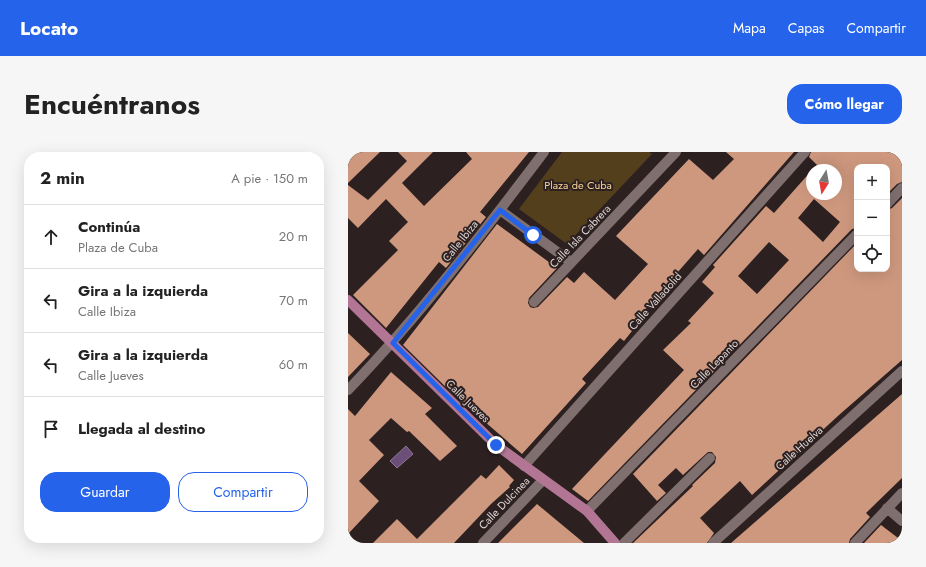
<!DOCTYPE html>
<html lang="es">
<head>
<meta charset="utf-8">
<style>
  :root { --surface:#fff; --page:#f6f6f6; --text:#222; --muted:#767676; --line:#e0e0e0; --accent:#2563eb }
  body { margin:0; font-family:Jost,sans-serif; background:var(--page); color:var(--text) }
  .controls { position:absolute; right:12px; top:12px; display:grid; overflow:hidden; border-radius:8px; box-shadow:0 4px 16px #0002 }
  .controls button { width:36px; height:36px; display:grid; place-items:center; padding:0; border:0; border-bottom:1px solid var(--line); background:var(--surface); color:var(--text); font:20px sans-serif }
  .compass { position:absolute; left:458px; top:12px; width:36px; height:36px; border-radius:50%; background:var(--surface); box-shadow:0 4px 16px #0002; rotate:191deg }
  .stop { position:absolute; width:12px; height:12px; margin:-9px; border:3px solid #2563eb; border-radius:50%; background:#fff }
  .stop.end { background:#2563eb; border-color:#fff; box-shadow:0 1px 4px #0008 }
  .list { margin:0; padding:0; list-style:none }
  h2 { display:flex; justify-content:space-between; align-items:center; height:52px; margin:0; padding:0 16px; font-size:17px }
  h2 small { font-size:13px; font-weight:400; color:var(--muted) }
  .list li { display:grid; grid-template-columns:26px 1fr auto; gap:12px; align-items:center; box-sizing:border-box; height:64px; padding:0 16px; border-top:1px solid var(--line) }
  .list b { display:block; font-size:15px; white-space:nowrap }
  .list p { margin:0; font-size:13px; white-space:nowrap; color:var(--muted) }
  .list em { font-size:13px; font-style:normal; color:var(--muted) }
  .actions { display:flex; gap:8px; padding:12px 16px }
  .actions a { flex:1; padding:9px 0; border:1px solid var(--accent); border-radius:16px; text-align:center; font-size:14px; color:var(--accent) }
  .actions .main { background:var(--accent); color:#fff }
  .icon { flex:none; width:22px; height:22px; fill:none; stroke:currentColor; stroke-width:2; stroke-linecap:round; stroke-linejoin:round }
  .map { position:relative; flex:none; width:554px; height:391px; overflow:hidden; border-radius:16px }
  header { display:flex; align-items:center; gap:24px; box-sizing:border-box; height:56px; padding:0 20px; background:var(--accent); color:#fff }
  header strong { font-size:19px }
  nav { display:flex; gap:22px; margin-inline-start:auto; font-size:14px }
  .intro { display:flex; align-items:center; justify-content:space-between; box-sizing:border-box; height:96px; padding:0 24px }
  h1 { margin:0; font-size:28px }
  .button { padding:10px 18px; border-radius:16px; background:var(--accent); color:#fff; font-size:14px; font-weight:700 }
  main { display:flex; gap:24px; padding:0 24px }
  aside { flex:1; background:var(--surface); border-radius:16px; box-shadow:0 4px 16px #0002 }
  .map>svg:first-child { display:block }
</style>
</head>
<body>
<header>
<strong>Locato</strong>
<nav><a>Mapa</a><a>Capas</a><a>Compartir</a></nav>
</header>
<div class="intro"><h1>Encuéntranos</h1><a class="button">Cómo llegar</a></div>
<main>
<aside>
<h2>2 min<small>A pie · 150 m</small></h2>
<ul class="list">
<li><svg class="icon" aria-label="ahead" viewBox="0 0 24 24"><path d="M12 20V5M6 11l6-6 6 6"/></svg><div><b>Continúa</b><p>Plaza de Cuba</p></div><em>20 m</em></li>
<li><svg class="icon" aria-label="left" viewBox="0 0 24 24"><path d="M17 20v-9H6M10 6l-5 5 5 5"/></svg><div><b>Gira a la izquierda</b><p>Calle Ibiza</p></div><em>70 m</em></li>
<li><svg class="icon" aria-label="left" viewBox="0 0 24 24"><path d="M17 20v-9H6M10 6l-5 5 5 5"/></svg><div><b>Gira a la izquierda</b><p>Calle Jueves</p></div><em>60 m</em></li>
<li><svg class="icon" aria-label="arrive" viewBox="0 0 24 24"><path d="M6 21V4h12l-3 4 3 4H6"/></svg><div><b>Llegada al destino</b></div></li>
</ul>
<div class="actions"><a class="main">Guardar</a><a>Compartir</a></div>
</aside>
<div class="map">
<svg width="554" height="391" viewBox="0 0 554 391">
  <rect width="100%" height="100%" fill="#2d2020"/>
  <path fill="#543f1d" d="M214,0H301L304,2L219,92L171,57Z"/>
  <path fill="#6c4f79" stroke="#8e7795" d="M58,294L65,302L49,316L42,309Z"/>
  <path fill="#ce987e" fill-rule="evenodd" d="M0,0H32L0,31Z
    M50,0H85L54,31L76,54L124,7L118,0H181L132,60L138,65L98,116L91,110L38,176L5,143L50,98L41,89L60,70L38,47L10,76L0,66V33L20,48L59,9Z
    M378,0H446L356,103L350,97L281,176L284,179L276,189L272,186L234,227L238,231L174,302L107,244L55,193L149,72L209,116L181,146L180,151L182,155L185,156L190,155L219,125L226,131L236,120L267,148L300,112L268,84L341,7L365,28L386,7Z
    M463,0H554V30L549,32L539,42V15H509V76L504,77L240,349L224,337L336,218L315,198L343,171L340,169L366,141L354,130L367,115L365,113L418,54L426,61L464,18V42H488V18H464L469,13L461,5ZM466,47L492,70L475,90L450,66ZM421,90L441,108L409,142L390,124Z
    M554,46V208L491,263L404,343L392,329L352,366L366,381L359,391H285L345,334L344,333L367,311L368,305L364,300H360L335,323L328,316L310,333L318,341L309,349L285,322L509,91V117H539V58L544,56Z
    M0,181L22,202L0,225Z
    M43,220L84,256L77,262L109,294L92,309L61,279L59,280L43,266L21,288L36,303L11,329L31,349L0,382V257L7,264Z
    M554,242V326L518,361L522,365L502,387L501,391H383Z
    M151,313L166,328L161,334L162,335L143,352L106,391H25L49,367L69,387L133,323L138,327Z
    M189,352L236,391H150Z
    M533,373L554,389V391H516Z"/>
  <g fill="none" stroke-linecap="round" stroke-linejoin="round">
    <path stroke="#806f6f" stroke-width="10" d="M539,52L554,36
      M152,58L223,110
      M186,150L328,0
      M0,238C71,164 134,82 196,0
      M176,314L457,0
      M539,356L554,369
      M239,359L509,82
      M135,391L195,328
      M276,391L362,306
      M365,391L554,219
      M507,391L554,341"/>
    <path stroke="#b27694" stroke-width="10" d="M0,148L148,293L239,359L267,391"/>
  </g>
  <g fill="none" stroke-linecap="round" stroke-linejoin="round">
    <path stroke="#2563eb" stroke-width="5" d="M148,293L45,191L152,58L185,83"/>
  </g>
  <g text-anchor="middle" stroke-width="4" stroke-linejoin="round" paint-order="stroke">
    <g font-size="11" fill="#f8d39a" stroke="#2d2020">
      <text x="230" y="37">Plaza de Cuba</text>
    </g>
    <g font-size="11" fill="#ded5d5" stroke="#2d2020">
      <text transform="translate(232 84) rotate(-46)" y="4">Calle Isla Cabrera</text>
      <text transform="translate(112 89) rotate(-51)" y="4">Calle Ibiza</text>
      <text transform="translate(307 149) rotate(-48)" y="4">Calle Valladolid</text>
      <text transform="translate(366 212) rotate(-46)" y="4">Calle Lepanto</text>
      <text transform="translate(120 249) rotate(44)" y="4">Calle Jueves</text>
      <text transform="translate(451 296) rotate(-42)" y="4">Calle Huelva</text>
      <text transform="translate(156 351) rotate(-46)" y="4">Calle Dulcinea</text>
    </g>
  </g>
</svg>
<div class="controls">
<button>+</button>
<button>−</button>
<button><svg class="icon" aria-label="locate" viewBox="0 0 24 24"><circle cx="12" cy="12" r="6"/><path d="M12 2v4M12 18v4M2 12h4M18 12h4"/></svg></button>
</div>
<svg class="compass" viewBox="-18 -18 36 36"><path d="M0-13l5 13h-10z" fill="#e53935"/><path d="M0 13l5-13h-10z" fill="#767676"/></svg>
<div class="stop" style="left:185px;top:83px"></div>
<div class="stop end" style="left:148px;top:293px"></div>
</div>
</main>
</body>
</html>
